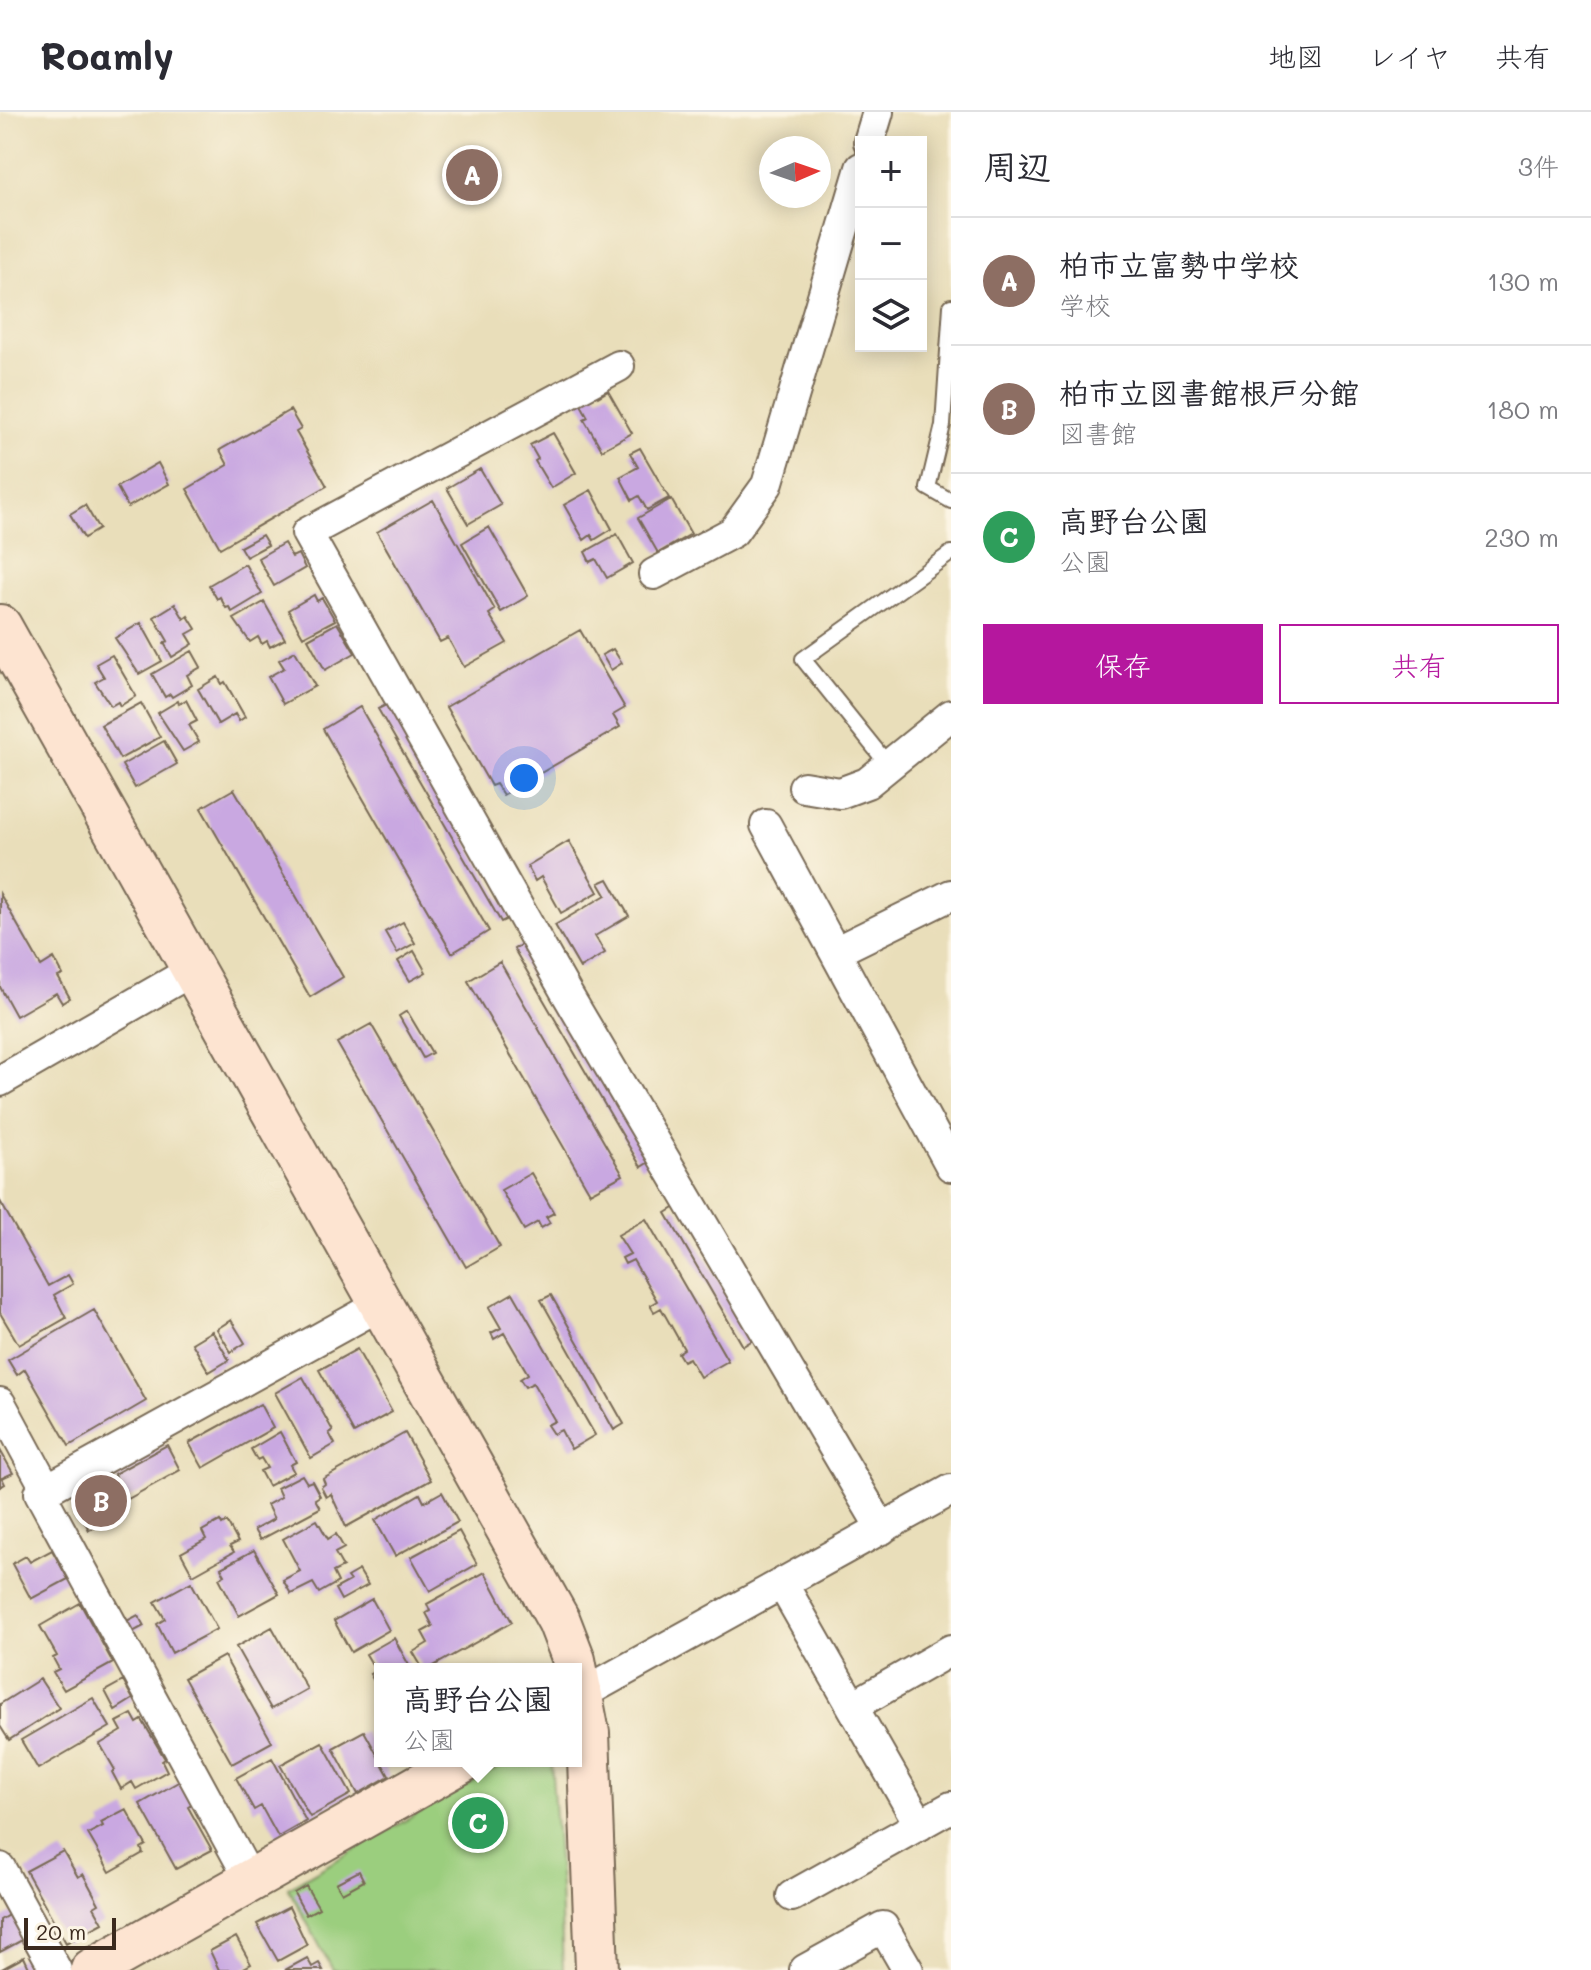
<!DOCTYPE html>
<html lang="ja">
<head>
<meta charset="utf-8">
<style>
  :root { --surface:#fff; --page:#f7f7f7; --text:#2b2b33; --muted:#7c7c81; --line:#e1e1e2; --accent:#b5179e }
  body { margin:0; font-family:Mali,"Klee One",sans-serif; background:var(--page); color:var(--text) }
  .controls { position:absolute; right:24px; top:24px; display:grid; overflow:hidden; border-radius:0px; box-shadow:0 4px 20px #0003 }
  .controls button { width:72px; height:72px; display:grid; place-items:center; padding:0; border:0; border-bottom:2px solid var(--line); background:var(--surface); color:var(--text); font:40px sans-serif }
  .compass { position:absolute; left:759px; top:24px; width:72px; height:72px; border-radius:50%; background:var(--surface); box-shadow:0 4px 20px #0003; rotate:88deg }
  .scale { position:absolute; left:24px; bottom:20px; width:92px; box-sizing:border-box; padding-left:8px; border:4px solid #3b2a1e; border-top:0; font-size:22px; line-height:28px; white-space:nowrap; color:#3b2a1e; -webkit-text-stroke:6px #fcf5e5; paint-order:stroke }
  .you { position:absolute; left:524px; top:666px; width:28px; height:28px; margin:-20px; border:6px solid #fff; border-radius:50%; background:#1a73e8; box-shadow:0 0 0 12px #1a73e833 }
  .badge { display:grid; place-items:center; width:52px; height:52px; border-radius:50%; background:var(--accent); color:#fff; font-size:26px; font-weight:700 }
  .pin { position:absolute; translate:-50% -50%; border:4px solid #fff; box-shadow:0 2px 8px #0006 }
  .popup { position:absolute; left:374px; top:1551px; width:208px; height:104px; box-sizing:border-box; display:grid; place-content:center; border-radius:0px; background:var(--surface); filter:drop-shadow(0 2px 6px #0005); font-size:26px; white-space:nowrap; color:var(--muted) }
  .popup b { font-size:30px; color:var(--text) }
  .popup::after { content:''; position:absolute; left:50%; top:100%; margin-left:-16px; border:16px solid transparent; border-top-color:var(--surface) }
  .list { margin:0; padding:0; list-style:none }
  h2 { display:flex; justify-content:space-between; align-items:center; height:104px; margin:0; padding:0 32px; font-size:34px }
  h2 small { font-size:26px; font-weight:400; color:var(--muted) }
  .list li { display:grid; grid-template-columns:52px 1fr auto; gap:24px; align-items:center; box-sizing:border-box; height:128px; padding:0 32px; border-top:2px solid var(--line) }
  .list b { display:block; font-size:30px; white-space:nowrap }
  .list p { margin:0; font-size:26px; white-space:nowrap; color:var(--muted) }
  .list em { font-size:26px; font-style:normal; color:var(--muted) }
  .actions { display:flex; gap:16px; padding:24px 32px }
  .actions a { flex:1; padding:18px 0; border:2px solid var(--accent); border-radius:0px; text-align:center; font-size:28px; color:var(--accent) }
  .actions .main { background:var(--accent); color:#fff }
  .icon { flex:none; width:44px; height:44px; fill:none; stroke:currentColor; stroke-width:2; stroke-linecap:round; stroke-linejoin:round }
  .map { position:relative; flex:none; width:951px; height:1858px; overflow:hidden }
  header { display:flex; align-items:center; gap:48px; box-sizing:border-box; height:112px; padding:0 40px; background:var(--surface); border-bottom:2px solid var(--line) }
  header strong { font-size:38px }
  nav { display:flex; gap:44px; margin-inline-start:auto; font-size:28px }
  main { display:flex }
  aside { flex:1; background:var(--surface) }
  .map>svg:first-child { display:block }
</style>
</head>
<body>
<header>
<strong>Roamly</strong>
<nav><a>地図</a><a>レイヤ</a><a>共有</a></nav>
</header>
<main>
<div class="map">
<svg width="951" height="1858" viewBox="0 0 951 1858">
  <rect width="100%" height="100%" fill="#fcf5e5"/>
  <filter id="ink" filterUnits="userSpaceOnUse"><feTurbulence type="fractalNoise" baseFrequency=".0125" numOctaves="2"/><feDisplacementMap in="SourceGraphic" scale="16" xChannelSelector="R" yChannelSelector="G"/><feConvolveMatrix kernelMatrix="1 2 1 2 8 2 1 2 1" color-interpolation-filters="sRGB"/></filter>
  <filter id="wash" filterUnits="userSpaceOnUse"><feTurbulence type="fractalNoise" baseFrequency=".006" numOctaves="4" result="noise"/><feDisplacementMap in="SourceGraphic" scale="32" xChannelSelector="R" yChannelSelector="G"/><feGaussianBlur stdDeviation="1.8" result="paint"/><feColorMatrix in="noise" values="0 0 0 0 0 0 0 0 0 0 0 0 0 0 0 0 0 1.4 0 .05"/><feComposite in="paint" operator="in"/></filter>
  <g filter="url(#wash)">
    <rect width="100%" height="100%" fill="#e9deba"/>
    <path fill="#9bce7e" stroke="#6b7c4e" stroke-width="2" d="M509,1649H551L560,1774L563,1858H333L288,1776Z"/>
    <g id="blocks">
      <path fill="#c9a8e1" d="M608,279L632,321L602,338L584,307L588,305L579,289L595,280L598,285Z
        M290,298L301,317L296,320L327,374L220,436L187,377L228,353L220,338Z
        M553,321L576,361L551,376L535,349L538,347L530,333Z
        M640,336L669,386L647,398L639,384L632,388L620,365L638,355L630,341Z
        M158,351L169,372L128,395L117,375Z
        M480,357L501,393L468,412L447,376Z
        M591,378L612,417L594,428L591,423L584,428L564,393Z
        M671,387L691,422L658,441L638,406Z
        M433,388L495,498L489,502L507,531L464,555L448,526L440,530L377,420Z
        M85,393L99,417L84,426L70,402Z
        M489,415L528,484L501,500L462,431Z
        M617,422L633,451L607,466L596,447L590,450L585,440Z
        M262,423L268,433L246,445L240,435Z
        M284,431L292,445L298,442L305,456L274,474L258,446Z
        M245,452L262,482L232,500L229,495L226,496L220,485L217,487L209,473Z
        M314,483L317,489L322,486L335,508L303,525L288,498Z
        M264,490L285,527L270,535L267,529L262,532L258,525L250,530L234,507Z
        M175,492L184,507L188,504L196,517L187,522L193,532L172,545L164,531L168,529L154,505Z
        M141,511L162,549L139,562L115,526Z
        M337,511L355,541L325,558L308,527Z
        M580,518L625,596L613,603L620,615L503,683L496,672L491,674L446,595Z
        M613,537L622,551L611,558L602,543Z
        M192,539L201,555L187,563L192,573L172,585L170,582L165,585L152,562Z
        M295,539L315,574L283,592L268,565L284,556L279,548Z
        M112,543L136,584L120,594L118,590L111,594L95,570L104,565L96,552Z
        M218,565L222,572L225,570L245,605L239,609L235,602L218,612L198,577Z
        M186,588L197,609L189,613L199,630L183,639L158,601L178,589L179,592Z
        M141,591L160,625L120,647L101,613Z
        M388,592L511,805L501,810L378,597Z
        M360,595L489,819L452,841L323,617Z
        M164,629L177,652L135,676L122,653Z
        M234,677L343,865L310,885L201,696Z
        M569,729L598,780L561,801L541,765L535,769L527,754Z
        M608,767L629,804L595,824L605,841L580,856L555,813L606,783L599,771Z
        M0,782L41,854L54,846L63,863L58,865L70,886L62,891L56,881L16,904L0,875Z
        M403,810L415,831L397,841L385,820Z
        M522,832L649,1050L641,1055L514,837Z
        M414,839L426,860L410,869L398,849Z
        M500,850L623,1063L590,1081L468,869Z
        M407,899L432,941L423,946L399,904Z
        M371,912L500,1135L466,1155L337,931Z
        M531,1061L554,1101L546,1105L550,1111L541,1116L538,1110L524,1118L501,1078Z
        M0,1089L48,1174L68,1163L73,1172L54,1183L66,1206L19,1233L0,1201Z
        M676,1095L753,1228L743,1234L666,1101Z
        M646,1107L728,1249L700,1265L689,1246L683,1249L678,1241L684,1237L661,1196L654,1200L650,1193L657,1189L633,1148L625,1152L622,1146L630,1142L618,1123Z
        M513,1181L595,1323L571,1337L561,1318L553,1322L547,1313L555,1309L533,1271L525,1275L520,1267L528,1262L504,1221L494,1227L491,1221L501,1216L489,1195Z
        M551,1183L624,1312L614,1318L541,1188Z
        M94,1198L146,1289L69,1334L25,1257L17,1263L8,1248Z
        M231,1208L245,1231L231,1240L217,1217Z
        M212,1219L229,1248L209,1260L192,1231Z
        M357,1237L392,1300L354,1321L319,1258Z
        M303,1265L333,1319L329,1321L335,1332L311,1346L275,1281Z
        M260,1292L273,1316L203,1356L189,1331Z
        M280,1320L296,1350L290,1353L294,1360L268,1374L260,1359L267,1356L261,1346L257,1348L251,1337Z
        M405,1321L431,1368L346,1415L331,1382L326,1385L321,1375L325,1372L323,1367Z
        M167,1333L180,1358L128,1387L114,1362Z
        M0,1338L13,1361L2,1366L5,1372L0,1375Z
        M302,1363L307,1371L312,1369L320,1384L315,1387L320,1396L260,1428L254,1418L274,1407L267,1393L281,1385L277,1376Z
        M107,1368L123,1399L89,1418L73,1387Z
        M442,1380L458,1410L395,1444L375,1408L420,1382L424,1390Z
        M317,1408L328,1427L336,1422L344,1436L335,1441L343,1455L333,1460L338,1470L319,1481L313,1471L291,1482L283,1468L300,1459L283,1427Z
        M220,1409L222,1413L227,1410L238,1430L230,1434L234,1440L193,1463L181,1441L206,1427L202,1419Z
        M459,1419L477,1452L430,1479L411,1445Z
        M52,1438L68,1467L31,1487L12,1452L26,1444L30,1450Z
        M254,1438L279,1482L239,1504L219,1466L225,1463L221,1456Z
        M359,1458L368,1473L341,1488L335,1477L350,1469L347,1465Z
        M485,1460L512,1510L428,1557H423L413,1540L428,1531L422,1520L433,1514L426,1501L430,1499L427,1492Z
        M191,1470L217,1517L172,1541L157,1512L165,1507L155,1490Z
        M372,1487L389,1518L351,1540L334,1509Z
        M80,1491L113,1551L64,1578L53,1560L59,1557L53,1546L57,1544L40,1514Z
        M138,1503L144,1514L129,1522L123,1511Z
        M272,1515L307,1577L271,1597L236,1535Z
        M394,1526L411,1557H380V1580L370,1562L376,1559L366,1542Z
        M224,1544L272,1630L232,1652L184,1566Z
        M40,1567L59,1596L9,1628L0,1614V1592Z
        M123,1569L133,1587L115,1598L105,1579Z
        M93,1586L110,1615L38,1657L21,1628Z
        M132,1602L137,1611L142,1608L165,1647L162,1649L167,1659L136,1677L132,1670L121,1677L112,1660L115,1658L100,1632L122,1619L117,1610Z
        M364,1619L389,1664L358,1682L333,1636Z
        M322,1630L351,1682L310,1705L280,1653Z
        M272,1646L306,1709L278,1725L261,1694L254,1698L236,1666Z
        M180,1669L193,1692L188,1695L212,1738L176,1757L140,1692Z
        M126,1697L146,1733L141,1736L143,1741L110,1760L88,1722L103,1714L101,1710Z
        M63,1739L78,1765L83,1762L99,1792L94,1795L103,1811L66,1831L26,1759Z
        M359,1759L364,1769L342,1781L336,1771Z
        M306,1774L319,1796L306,1803L294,1781Z
        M289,1795L307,1833L278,1849L257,1812Z
        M12,1801L26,1826L0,1840V1808Z
        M236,1825L251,1852L244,1856L245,1858H219L210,1839Z
        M24,1845L30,1858H0Z
        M307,1846L312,1855L319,1851L323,1858H285Z"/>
    </g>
  </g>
  <g filter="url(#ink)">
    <use href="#blocks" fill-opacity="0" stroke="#786955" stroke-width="2"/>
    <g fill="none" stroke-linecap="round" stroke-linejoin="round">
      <defs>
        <path id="lane" d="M951,194L943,313L928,376L951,389
          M889,654L803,547L951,441"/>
        <path id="street" d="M869,30L878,0
          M619,254L307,421L567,882L882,1417
          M654,462L733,420L767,373L861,56
          M804,675L840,681L867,671L951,603
          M766,713L951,1054
          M835,840L951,783
          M0,969L193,858
          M0,1291L47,1378
          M783,1473L920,1713
          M582,1582L951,1378
          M853,1594L951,1538
          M0,1756L56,1858
          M251,1769L40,1381L380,1193
          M792,1784L951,1695
          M805,1858L883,1815L908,1858"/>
        <path id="secondary" d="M0,514L559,1509L574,1548L588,1621L597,1858
          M92,1858L463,1649"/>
      </defs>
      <use href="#lane" stroke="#786955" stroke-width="18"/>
      <use href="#street" stroke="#786955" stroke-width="34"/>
      <use href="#secondary" stroke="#786955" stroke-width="46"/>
      <use href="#lane" stroke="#fff" stroke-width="14"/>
      <use href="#street" stroke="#fff" stroke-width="30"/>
      <use href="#secondary" stroke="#fde4d1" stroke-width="42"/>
    </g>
  </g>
</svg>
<div class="controls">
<button>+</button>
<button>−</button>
<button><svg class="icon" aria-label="layers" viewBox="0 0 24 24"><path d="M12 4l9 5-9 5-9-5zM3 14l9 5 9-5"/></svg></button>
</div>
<svg class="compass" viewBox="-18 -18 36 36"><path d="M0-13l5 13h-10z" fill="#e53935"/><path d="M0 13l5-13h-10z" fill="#7c7c81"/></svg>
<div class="scale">20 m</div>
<div class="you"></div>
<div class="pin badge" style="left:472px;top:63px;background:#8d6e63">A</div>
<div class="pin badge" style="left:101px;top:1389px;background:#8d6e63">B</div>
<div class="pin badge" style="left:478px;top:1711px;background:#2e9e5b">C</div>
<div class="popup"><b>高野台公園</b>公園</div>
</div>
<aside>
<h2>周辺<small>3件</small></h2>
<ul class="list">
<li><span class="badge" style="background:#8d6e63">A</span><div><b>柏市立富勢中学校</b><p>学校</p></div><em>130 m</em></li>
<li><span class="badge" style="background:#8d6e63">B</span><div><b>柏市立図書館根戸分館</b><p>図書館</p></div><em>180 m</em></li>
<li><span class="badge" style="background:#2e9e5b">C</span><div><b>高野台公園</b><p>公園</p></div><em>230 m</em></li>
</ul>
<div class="actions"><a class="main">保存</a><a>共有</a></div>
</aside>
</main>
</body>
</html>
